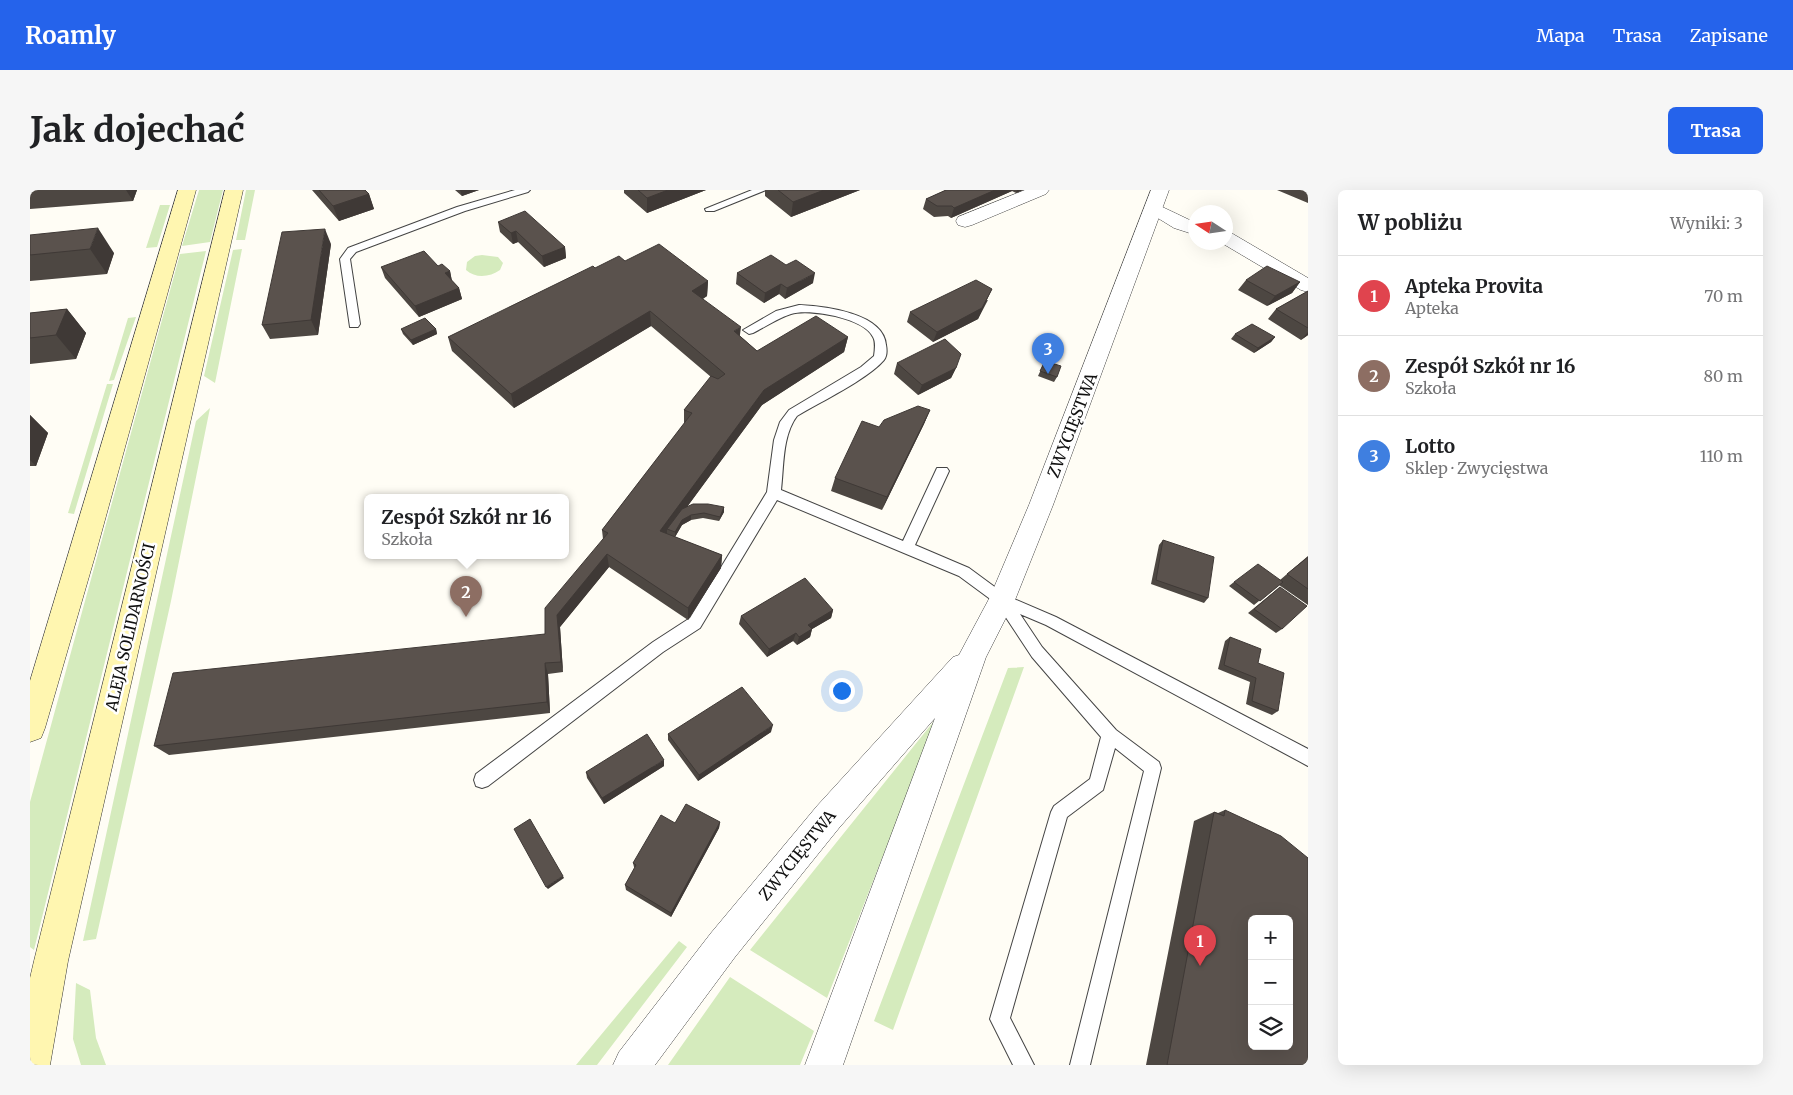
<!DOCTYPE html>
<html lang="pl">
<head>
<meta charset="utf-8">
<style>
  :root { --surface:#fff; --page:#f6f6f6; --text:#202124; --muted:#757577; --line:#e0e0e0; --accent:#2563eb }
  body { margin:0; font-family:Merriweather,serif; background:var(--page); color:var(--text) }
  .controls { position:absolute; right:15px; bottom:15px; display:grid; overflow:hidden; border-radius:8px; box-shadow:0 5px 20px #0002 }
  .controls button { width:45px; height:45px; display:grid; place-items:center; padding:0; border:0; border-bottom:1px solid var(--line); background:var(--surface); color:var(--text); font:25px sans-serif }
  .compass { position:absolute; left:1158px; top:15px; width:45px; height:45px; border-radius:50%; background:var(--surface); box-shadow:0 5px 20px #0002; rotate:282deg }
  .you { position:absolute; left:811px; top:500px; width:18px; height:18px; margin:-12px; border:4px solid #fff; border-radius:50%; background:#1a73e8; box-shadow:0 0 0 8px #1a73e833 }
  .badge { display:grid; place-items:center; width:32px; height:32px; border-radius:50%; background:var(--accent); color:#fff; font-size:16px; font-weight:700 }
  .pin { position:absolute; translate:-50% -41px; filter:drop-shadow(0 1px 2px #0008) }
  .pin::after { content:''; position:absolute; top:26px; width:18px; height:15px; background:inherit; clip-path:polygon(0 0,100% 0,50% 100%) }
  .popup { position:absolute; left:334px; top:304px; width:205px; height:65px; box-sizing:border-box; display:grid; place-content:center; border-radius:8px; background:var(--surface); filter:drop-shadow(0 1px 4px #0005); font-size:16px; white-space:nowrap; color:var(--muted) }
  .popup b { font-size:19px; color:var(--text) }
  .popup::after { content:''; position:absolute; left:50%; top:100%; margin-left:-10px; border:10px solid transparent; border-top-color:var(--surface) }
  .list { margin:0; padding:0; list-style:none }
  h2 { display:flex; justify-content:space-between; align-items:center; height:65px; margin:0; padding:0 20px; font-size:21px }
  h2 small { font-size:16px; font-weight:400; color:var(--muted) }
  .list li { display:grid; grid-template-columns:32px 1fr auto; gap:15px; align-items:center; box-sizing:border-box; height:80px; padding:0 20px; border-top:1px solid var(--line) }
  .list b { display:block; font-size:19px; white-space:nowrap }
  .list p { margin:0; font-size:16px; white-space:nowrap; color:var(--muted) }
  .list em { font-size:16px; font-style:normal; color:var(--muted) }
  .icon { flex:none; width:28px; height:28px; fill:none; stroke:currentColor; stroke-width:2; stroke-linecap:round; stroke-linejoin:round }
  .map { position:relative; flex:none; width:1278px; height:875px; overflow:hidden; border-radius:8px }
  header { display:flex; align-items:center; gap:30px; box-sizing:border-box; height:70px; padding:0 25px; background:var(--accent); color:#fff }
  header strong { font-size:24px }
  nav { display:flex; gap:28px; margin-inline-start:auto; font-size:18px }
  .intro { display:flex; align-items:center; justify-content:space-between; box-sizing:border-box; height:120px; padding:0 30px }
  h1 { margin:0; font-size:35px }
  .button { padding:12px 22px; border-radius:8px; background:var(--accent); color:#fff; font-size:18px; font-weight:700 }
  main { display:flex; gap:30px; padding:0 30px }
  aside { flex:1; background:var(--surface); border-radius:8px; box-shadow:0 5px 20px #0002 }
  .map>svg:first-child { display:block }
</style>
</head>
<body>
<header>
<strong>Roamly</strong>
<nav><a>Mapa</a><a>Trasa</a><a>Zapisane</a></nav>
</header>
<div class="intro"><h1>Jak dojechać</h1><a class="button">Trasa</a></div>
<main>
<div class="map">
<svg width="1278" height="875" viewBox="0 0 1278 875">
  <rect width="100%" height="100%" fill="#fffdf5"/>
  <path fill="#d5ebbd" d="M169,0H193L180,52L152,56Z
    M216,0H225L215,50H206Z
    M130,15H140L127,57L116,58Z
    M212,59L185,193L174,186L203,60Z
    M176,61L4,760L0,757V612L150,64Z
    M452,65L468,67L473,73L470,80C460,87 446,89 436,80L437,72L445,66Z
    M106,127L84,190L79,191L98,128Z
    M77,194H83L44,324L38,323Z
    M180,218L141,411L66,749L53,751L166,231Z
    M994,477L863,840L844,831L978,478Z
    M908,526L797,808L720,760Z
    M649,751L657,757L567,875H546Z
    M700,787L784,841L770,875H638Z
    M46,793L60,800L66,848L76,875H51L43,849Z"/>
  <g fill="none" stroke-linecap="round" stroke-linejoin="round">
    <defs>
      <path id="service" d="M485,0H500L498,2L435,21L326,62L320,69L330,134L328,137H320L310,69L318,58L427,17Z
        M722,0H736L684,21H676L675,19Z
        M769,115C794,116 854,123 856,155C857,160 857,166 854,170C838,189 790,212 767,226C752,246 754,276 751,300L873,351L907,278H917L919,281L885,355L939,378L977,406L1026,427L1278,559V576L1016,435L990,424L1012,457L1086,540L1129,572L1131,578L1060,875H1040L1114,581L1085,558L1073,600L1037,627L980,828L1004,875H983L960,829L1021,622L1024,616L1060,589L1071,547L1002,467L967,414L929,386L747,310L670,438L633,462L458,596L452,598L446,596L444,590L446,584L623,452L660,428L737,302L744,250L750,232L759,220L831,177L844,166C845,159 846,152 843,147C834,128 779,118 761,124C748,128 735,137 723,143L719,144L713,140L746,121Z"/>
      <path id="minor" d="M995,0H1019L1016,4L942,35L935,37L928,35L926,31L928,27Z
        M1124,13L1166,33V45L1144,38L1118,22L1115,18L1118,14Z
        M1196,42L1203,44L1278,88V102L1271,100L1190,52H1196Z"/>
      <path id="tertiary" d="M1121,0H1139L1023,315L985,410L956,467L813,875H775L905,528L809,638L705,767L625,875H583L589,862L681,743L787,616L923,467L929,465L960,407L999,315Z"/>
      <path id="secondary" d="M148,0H166L65,366L15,538L11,548L0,552V491Z
        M195,0H213L38,771L20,875H0V788L4,771Z"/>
    </defs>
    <use href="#service" stroke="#444" stroke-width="2"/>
    <use href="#minor" stroke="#444" stroke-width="1"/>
    <use href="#tertiary" stroke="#444" stroke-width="1"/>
    <use href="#secondary" stroke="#333" stroke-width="1"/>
    <use href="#service" fill="#fff" fill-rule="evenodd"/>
    <use href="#minor" fill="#fff" fill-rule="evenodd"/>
    <use href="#tertiary" fill="#fff" fill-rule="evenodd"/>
    <use href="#secondary" fill="#fff6b0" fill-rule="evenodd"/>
  </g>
  <path fill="#4d4742" d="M0,0H107L103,11L0,19Z
    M282,0H335L339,4L344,19L309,31Z
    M425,0H449L432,6Z
    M594,0H676L617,23L594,3Z
    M735,0H830L761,27L735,6Z
    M916,0H993L986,3L982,1L921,28L918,26L904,27L893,19L896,9Z
    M1247,0H1278V13Z
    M468,32L535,57L536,68L514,77L488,52L483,54L470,42Z
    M0,45L84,63L77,84L0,91Z
    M301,54L288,145L240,149L232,135Z
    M595,71L678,91L677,106L673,109L710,146L727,161L818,147L814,162L732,215L657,317H694V322L689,331L673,328L661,330L652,335L645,347L692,365L691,378L658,430L579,377L530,437L533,482L518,484L520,523L139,565L124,556L515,444L573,349L572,340L654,234V220L681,187L621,136L484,218L422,161L418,147L565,78Z
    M408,76L420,81L422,91L429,98L432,109L389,127L355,88L351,77Z
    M707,83L783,93L755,109L749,104L734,113L706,94Z
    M1216,90L1270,92L1262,103L1237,116L1208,100Z
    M1278,101V145L1271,150L1238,129L1246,119Z
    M958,110L948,129L903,152L877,132L880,122Z
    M37,119L56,143L46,169L0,174V123Z
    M371,139H406L407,144L383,155L373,144Z
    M1205,144L1245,147L1241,152L1224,163L1201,149Z
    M1015,171L1027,187L1024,192L1008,186Z
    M867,173L926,178L921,188L888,205L864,184Z
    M900,220L894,234L852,320L801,301L805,288L849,237Z
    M0,225L18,243L6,276H0Z
    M1133,350L1178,408L1174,413L1121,394L1129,355Z
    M1278,366V415L1249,395L1224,415L1199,396L1204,392L1250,390Z
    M1250,397L1252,439L1246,443L1218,423Z
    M803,420L801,428L782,439L780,447L767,455L763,451L737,467L709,434L711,426Z
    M1200,447L1228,473L1248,521L1242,525L1216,514L1220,492L1188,479L1195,451Z
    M741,542L668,591L638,550V544Z
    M634,576L574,614L557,588L556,582Z
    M1195,620L1278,875H1116L1164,631L1184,622L1188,623Z
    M690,632L689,638L641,727L596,700L595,695L605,678L604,677L603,673L645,633Z"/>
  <path fill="#3f3936" d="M96,0H107L103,11Z
    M430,0H449L432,6Z
    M638,0H676L617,23V8Z
    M794,0H830L761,27L763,12Z
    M965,0H983L982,1L921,28L924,18Z
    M987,0H993L986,3Z
    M339,4L344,19L309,31L303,16Z
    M68,38L84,63L77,84L60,59Z
    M295,39L301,54L288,145L281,130Z
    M486,41L488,52L483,54L481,43Z
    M535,57L536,68L514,77L512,66Z
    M420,81L422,92L415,83Z
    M785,83L783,93L755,109L757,98Z
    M678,91L677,106L661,115L662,101Z
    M1270,92L1262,103L1237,116L1245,106Z
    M751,94L749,104L734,113L735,103Z
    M429,98L432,109L389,127L385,116Z
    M962,99L948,129L903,152L907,142Z
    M37,119L56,143L46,169L26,145Z
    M620,121L621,136L484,218L481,204Z
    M711,137L709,152L704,141Z
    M406,139L407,144L383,155L381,150Z
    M1278,142V145L1271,150Z
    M818,147L814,162L732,215L640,340L637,339V344L630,341L734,200Z
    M1245,147L1241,152L1224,163L1228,158Z
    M926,178L921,188L888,205L892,195Z
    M900,220L894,234L852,320L857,307Z
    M0,225L18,243L6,276L0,270Z
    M694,317V322L689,331L690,327Z
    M661,325V330L652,335L645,347V342L652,330Z
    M577,364L579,377L530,437L533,482L531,472L527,425Z
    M692,365L691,378L658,430V418Z
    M803,420L801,428L777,442L782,439L780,447L767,455L769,447L778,435Z
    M766,443L763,451L737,467L739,459Z
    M515,473L518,484L520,523L517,512Z
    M743,535L741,542L668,591L669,585Z
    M634,570V576L574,614L572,608Z
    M690,632L689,638L641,727V723Z
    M533,686L534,688L518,699L516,697Z"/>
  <path fill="#5a524d" stroke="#3f3936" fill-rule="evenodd" d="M289,0H335L339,4L303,16Z
    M608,0H638L617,8Z
    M748,0H794L763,12Z
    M916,0H965L924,18L922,16H907L896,9Z
    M495,21L535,57L512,66L486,41L481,43L468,32Z
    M68,38L60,59L0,65V45Z
    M295,39L281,130L232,135L252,42Z
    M629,54L678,91L662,101L711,137L704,141L727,161L786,126L818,147L734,200L630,341L692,365L658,418L577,364L527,425L531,472L515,473L517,512L124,556L143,483L515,444V418L578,343L572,340L662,223L654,220L681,186L688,189L695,184L620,121L481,204L418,147L563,76L565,78L589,66L595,71Z
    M394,61L408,76L412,74L420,81L415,83L429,98L385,116L351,77Z
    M741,65L756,75L766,70L785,83L757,98L751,94L735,103L707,83Z
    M1237,76L1270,92L1245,106L1216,90Z
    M946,90L962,99L952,118L907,142L880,122Z
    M1278,101V138L1246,119Z
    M37,119L26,145L0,148V123Z
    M395,128L406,139L381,150L371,139Z
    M1222,134L1245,147L1228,158L1205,144Z
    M915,149L931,164L926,178L892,195L867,173Z
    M1015,171L1031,176L1027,187L1010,181Z
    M888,216L900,220L857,307L805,288L832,231L849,237L854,230Z
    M663,314H678L694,317L690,327L674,323L661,325L652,330L645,342L637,339L652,319Z
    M1133,350L1184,367L1178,408L1126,390Z
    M1278,367V399L1257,384Z
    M1228,374L1253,392L1230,411L1204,392Z
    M775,388L803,420L778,435L782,439L769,447L766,443L739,459L711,426Z
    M1250,397L1277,416L1252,439L1224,419Z
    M1200,447L1231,459L1228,473L1254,483L1248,521L1222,511L1226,488L1194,475Z
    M712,497L743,535L669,585L638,544Z
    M617,544L634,570L572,608L556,582Z
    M656,614L690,632L641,723L595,695L606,675L603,673L631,625L645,633Z
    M1195,620L1251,646L1278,668V875H1137L1184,622L1194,626ZM1222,729H1259V856H1222Z
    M500,629L533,686L516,697L484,639Z"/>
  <g text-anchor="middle" stroke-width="5" stroke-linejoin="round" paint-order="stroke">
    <g font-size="16" fill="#111" stroke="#fff">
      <text transform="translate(1042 235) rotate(-69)" y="6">ZWYCIĘSTWA</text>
      <text transform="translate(100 437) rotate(-77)" y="6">ALEJA SOLIDARNOŚCI</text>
      <text transform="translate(767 665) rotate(-51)" y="6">ZWYCIĘSTWA</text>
    </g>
  </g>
</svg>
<div class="controls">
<button>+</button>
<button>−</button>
<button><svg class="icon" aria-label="layers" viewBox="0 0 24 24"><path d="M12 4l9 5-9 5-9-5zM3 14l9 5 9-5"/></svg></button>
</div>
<svg class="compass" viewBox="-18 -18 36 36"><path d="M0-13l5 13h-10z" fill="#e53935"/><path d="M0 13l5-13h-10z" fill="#757577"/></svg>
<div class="you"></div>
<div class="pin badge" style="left:1170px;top:776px;background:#e0444e">1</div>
<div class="pin badge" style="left:436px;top:427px;background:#8d6e63">2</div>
<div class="popup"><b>Zespół Szkół nr 16</b>Szkoła</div>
<div class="pin badge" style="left:1018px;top:184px;background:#3f7fe0">3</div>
</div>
<aside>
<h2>W pobliżu<small>Wyniki: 3</small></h2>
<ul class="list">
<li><span class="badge" style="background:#e0444e">1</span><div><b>Apteka Provita</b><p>Apteka</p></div><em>70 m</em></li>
<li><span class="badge" style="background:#8d6e63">2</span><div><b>Zespół Szkół nr 16</b><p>Szkoła</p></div><em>80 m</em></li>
<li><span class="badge" style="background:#3f7fe0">3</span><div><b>Lotto</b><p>Sklep · Zwycięstwa</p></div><em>110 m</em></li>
</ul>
</aside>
</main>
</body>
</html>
